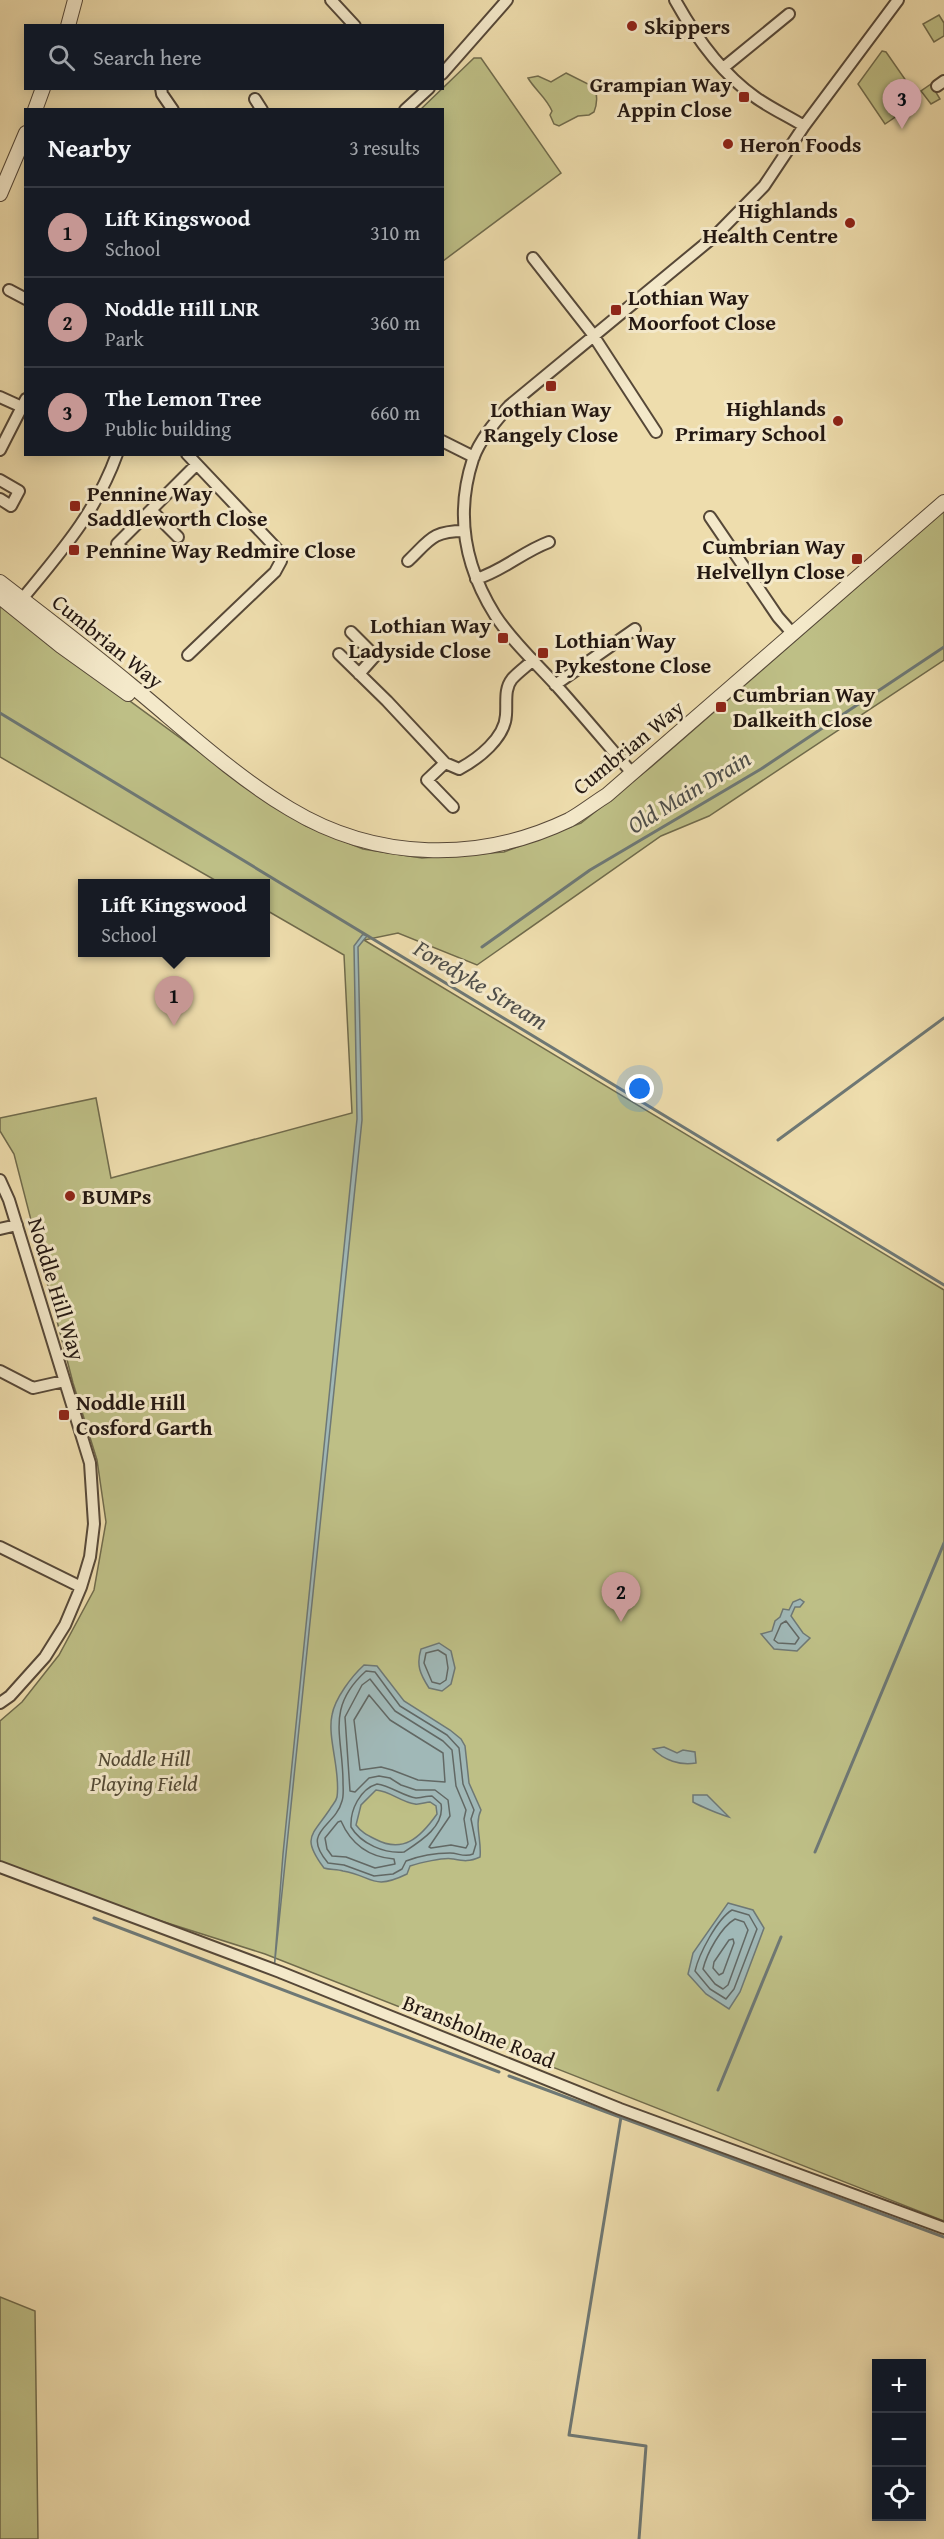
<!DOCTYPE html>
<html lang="en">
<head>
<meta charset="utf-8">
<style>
  :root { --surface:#171b24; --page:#242831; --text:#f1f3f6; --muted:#9ea1a6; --line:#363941; --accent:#c59692 }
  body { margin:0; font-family:"Gentium Book Plus",serif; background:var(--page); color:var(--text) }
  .controls { position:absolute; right:18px; bottom:18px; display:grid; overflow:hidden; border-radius:0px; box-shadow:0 3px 15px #0003 }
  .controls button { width:54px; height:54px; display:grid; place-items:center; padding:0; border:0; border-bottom:2px solid var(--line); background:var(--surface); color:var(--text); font:30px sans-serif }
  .you { position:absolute; left:640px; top:1089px; width:21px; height:21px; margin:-15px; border:4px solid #fff; border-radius:50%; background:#1a73e8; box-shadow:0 0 0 9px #1a73e833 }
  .badge { display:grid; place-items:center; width:39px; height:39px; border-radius:50%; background:var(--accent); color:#111; font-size:20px; font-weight:700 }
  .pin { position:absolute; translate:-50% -50px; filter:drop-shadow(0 2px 3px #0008) }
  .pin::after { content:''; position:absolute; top:32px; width:21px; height:18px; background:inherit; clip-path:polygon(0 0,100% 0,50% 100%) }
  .popup { position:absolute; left:78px; top:879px; width:192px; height:78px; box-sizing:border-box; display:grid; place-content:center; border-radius:0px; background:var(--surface); filter:drop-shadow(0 2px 4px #0005); font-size:20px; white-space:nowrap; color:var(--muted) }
  .popup b { font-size:22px; color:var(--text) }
  .popup::after { content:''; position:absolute; left:50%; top:100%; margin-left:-12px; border:12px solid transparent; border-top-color:var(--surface) }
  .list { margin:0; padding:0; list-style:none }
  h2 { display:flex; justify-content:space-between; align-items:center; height:78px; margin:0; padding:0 24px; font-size:26px }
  h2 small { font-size:20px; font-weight:400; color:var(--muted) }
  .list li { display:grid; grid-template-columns:39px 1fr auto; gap:18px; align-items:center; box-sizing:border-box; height:90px; padding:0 24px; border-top:2px solid var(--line) }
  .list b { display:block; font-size:22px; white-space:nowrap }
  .list p { margin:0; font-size:20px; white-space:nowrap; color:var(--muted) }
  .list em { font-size:20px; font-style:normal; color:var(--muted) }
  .icon { flex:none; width:33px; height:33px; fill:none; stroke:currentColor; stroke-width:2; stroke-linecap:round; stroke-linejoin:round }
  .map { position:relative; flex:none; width:944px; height:2539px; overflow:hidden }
  .search { position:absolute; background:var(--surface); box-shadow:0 3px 15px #0003; left:24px; top:24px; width:420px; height:66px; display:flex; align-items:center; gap:15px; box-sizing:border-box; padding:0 21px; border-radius:0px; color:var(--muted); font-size:22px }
  .panel { position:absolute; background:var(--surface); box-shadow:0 3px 15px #0003; left:24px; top:108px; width:420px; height:348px; border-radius:0px }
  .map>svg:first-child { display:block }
</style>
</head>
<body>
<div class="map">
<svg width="944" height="2539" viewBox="0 0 944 2539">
  <rect width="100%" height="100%" fill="#eeddad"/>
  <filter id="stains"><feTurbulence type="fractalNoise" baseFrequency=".00333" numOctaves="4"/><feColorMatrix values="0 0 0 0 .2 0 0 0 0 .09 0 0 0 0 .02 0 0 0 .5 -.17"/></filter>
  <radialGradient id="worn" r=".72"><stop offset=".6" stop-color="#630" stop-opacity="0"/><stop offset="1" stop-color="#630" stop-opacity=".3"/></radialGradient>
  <path fill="#bebf86" stroke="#706b4c" stroke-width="1.5" d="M939,15L944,23V36L934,42L923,24Z
    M882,51L886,52L916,95L910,100L913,105L885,124L858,84Z
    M474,58H481L561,173L443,261L442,110L421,109Z
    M566,73L594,87C598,94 597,105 594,112L589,115L578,116L559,126L554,124L550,115L552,111C546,97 535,90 528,78L538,76L551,82Z
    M931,84L940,99L931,104L921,91Z
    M944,511V660L709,816L661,836L477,965L398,933L364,940L944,1290V2221L265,1954L0,1870V1721L22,1702L59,1655L94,1590L106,1522L97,1460L73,1383L14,1154L0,1131V1118L96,1098L111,1178L352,1113L344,955L266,910V884L220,883L0,757V606L246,786L306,826L363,849L422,858L504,852L581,823L651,767Z
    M0,2297L35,2311L38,2539H0Z"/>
  <path fill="#a0b8b7" stroke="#6e7875" stroke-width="1.5" fill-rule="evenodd" d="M363,934L367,936L358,947L362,1120L274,1970L283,1854L357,1119L354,946Z
    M800,1599L804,1602L800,1607H795L791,1616L803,1633L810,1638L797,1651L774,1649L761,1634L772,1631L775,1621L780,1617L783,1609L789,1610L793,1602Z
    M439,1643L451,1651L455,1668L451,1684L442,1691L429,1688C420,1674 416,1665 421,1649Z
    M364,1665L377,1666L404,1701L450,1730L461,1739L465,1746L469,1783L481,1810C474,1824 482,1841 480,1857C469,1862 464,1861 453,1859C444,1857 419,1863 410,1866L407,1874C372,1891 373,1876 343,1871C337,1869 330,1870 324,1868C301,1837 312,1836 330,1809C332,1805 336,1802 337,1797C341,1771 327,1738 332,1715C335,1698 352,1676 364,1665ZM376,1790C390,1791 401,1802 415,1804C419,1805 426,1802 430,1802L436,1806L437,1814C420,1838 403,1854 375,1839C367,1835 361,1832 356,1825L361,1805Z
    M664,1747L677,1753L683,1750L695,1752L696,1763C680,1766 664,1760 653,1749Z
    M693,1795H707L729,1817C721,1815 700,1806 693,1802Z
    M728,1903L753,1910L764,1928L740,1992L729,2009L706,1994L688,1974L693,1953Z"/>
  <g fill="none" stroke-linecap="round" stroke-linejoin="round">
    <path stroke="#626864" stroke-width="1.5" d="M786,1621L799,1638L795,1644L778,1643L774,1640L781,1624Z
      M438,1650L446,1655L448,1668L446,1680L440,1684L432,1682L424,1663L426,1653Z
      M366,1671L375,1672L400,1706L447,1735L459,1748L463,1784L474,1810L471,1819L476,1844L473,1854C464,1858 459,1853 450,1853C436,1853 419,1856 406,1861L402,1869L393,1874L374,1876L344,1865L328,1863C300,1830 335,1828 342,1801C344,1795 343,1788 343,1782C343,1736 325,1708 366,1671Z
      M370,1679L395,1711L443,1741L452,1750L456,1786L466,1810L464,1819L468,1844L466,1848L451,1845L431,1848L429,1847L450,1816L448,1800L435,1790H416L401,1785L390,1778L379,1776L369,1778L355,1792L350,1791L345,1717L362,1685Z
      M369,1695L390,1720L443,1753L445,1782L418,1780L392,1770L381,1767L360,1770L354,1720Z
      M377,1784C391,1786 403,1796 416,1798C420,1798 427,1796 432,1796L441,1804C445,1826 421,1841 404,1852C385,1854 361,1844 351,1827C350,1810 360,1789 377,1784Z
      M341,1821C351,1844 368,1857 394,1859L395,1864L375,1868L346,1857L332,1856L327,1849L325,1838L338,1822Z
      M732,1910L749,1915L757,1929L734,1989L726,1999L710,1989L695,1971C699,1954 717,1919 732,1910Z
      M735,1919L744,1922L748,1930L728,1985L723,1989L715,1984L703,1969C707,1953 721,1927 735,1919Z
      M733,1939L734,1943L723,1973L719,1975L713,1968L714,1962L729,1940Z"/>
    <path stroke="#6e7875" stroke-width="3" d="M0,713L944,1285
      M482,947L590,870L761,769L944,647
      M778,1140L944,1018
      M815,1852L944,1543
      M94,1918L499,2072
      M509,2076L944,2237
      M718,2090L781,1937
      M621,2117L569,2435L646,2446L639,2539"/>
    <defs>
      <path id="minor" d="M331,0L355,26
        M675,0C695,36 721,73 755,97C770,108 788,116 804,126
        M723,68L789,14
        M442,74L507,0
        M937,86L944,81
        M161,88L162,94L173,110
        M255,99L262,110
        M405,110L429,88
        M533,258L591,332L656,432
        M9,290L26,299
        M0,397L22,407
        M442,441L474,457
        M0,450L26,399
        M187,454L278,550L281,561L275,572L188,655
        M0,480L19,491L11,506L0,499
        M151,510L178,537
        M710,517L778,617L793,634
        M127,554L117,544L196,465
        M408,561C430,540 432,531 464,531
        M476,579C503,571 522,552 549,542
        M18,604C58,555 95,515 117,454
        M351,632L375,656L359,674
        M339,654L387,701L445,763L459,769C478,759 505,738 506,715C507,702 504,689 512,679C518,672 527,666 533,660
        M555,685L635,629
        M445,763L427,780L453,807
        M632,773C606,743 581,713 555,684C535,662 511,640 495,615C465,567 455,514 473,459C480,439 496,421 509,406L716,235L764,186L804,126L898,0
        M0,1180L9,1200L90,1463L94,1524L90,1557L81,1587L65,1625L45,1657L10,1696L0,1703
        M0,1229L17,1225
        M0,1371L33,1388L64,1381
        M0,1547L81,1587
        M0,1867L280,1972L620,2109L944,2228"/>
      <path id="tertiary" d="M68,26L75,0
        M35,110L43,88
        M0,194L26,133
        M0,582C44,616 89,650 132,686C183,728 233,775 290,809C376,861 479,863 569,820C582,813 594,803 607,795L944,502
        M0,597L61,646L128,694"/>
    </defs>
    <use href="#minor" stroke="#564838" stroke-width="14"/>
    <use href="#tertiary" stroke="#564838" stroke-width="16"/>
    <use href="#minor" stroke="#f4e9ca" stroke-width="10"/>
    <use href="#tertiary" stroke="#f4e9ca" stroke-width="14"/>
  </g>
  <g fill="#8f2418" stroke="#f4e9ca" stroke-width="2">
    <circle cx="632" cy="26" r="6"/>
    <rect x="738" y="91" width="12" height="12" rx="3"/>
    <circle cx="728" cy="144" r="6"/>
    <circle cx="850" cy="223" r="6"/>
    <rect x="610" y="304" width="12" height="12" rx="3"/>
    <rect x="545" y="380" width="12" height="12" rx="3"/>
    <circle cx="838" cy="421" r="6"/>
    <rect x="69" y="500" width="12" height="12" rx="3"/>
    <rect x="68" y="544" width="12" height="12" rx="3"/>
    <rect x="851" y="553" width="12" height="12" rx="3"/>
    <rect x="497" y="632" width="12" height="12" rx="3"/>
    <rect x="537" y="647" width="12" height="12" rx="3"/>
    <rect x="715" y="701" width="12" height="12" rx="3"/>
    <circle cx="70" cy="1196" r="6"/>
    <rect x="58" y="1409" width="12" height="12" rx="3"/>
  </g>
  <g text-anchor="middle" stroke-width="6" stroke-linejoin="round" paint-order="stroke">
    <g font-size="22" font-weight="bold" fill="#231711" stroke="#f4e9ca" text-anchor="start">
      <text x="644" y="34">Skippers</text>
      <text x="732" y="92" text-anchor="end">Grampian Way<tspan x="732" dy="25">Appin Close</tspan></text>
      <text x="740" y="152">Heron Foods</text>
      <text x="838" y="218" text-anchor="end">Highlands<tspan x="838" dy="25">Health Centre</tspan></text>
      <text x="628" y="305">Lothian Way<tspan x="628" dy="25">Moorfoot Close</tspan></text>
      <text x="826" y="416" text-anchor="end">Highlands<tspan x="826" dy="25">Primary School</tspan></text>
      <text x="551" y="417" text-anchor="middle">Lothian Way<tspan x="551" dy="25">Rangely Close</tspan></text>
      <text x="87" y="501">Pennine Way<tspan x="87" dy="25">Saddleworth Close</tspan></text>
      <text x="845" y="554" text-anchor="end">Cumbrian Way<tspan x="845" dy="25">Helvellyn Close</tspan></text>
      <text x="86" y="558">Pennine Way Redmire Close</text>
      <text x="491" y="633" text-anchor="end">Lothian Way<tspan x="491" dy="25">Ladyside Close</tspan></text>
      <text x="555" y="648">Lothian Way<tspan x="555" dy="25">Pykestone Close</tspan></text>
      <text x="733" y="702">Cumbrian Way<tspan x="733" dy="25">Dalkeith Close</tspan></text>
      <text x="82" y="1204">BUMPs</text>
      <text x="76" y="1410">Noddle Hill<tspan x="76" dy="25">Cosford Garth</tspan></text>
    </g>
    <g font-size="22" fill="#231711" stroke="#f4e9ca">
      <text transform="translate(108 641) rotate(39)" y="8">Cumbrian Way</text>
      <text transform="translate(628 747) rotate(-39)" y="8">Cumbrian Way</text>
      <text transform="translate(57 1289) rotate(73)" y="8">Noddle Hill Way</text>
      <text transform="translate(479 2031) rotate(22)" y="8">Bransholme Road</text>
    </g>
    <g font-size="22" font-style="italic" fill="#524934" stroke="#f4e9ca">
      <text x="144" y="1766">Noddle Hill<tspan x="144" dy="25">Playing Field</tspan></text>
    </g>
    <g font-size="24" font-style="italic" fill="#4f4f4b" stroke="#f4e9ca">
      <text transform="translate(689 792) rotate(-31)" y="8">Old Main Drain</text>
      <text transform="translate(481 985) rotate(31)" y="8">Foredyke Stream</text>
    </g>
  </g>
  <rect width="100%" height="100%" filter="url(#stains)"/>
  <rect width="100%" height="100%" fill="url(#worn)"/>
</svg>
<div class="controls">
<button>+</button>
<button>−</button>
<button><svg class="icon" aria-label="locate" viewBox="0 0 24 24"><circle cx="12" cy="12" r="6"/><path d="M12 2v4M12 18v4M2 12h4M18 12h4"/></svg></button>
</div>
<div class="you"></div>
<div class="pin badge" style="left:174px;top:1026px">1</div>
<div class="popup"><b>Lift Kingswood</b>School</div>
<div class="pin badge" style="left:621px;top:1622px">2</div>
<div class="pin badge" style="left:902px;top:129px">3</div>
<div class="search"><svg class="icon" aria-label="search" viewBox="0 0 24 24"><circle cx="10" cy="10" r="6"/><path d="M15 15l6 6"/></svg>Search here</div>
<section class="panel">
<h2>Nearby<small>3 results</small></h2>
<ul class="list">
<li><span class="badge">1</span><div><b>Lift Kingswood</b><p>School</p></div><em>310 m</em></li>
<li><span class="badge">2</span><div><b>Noddle Hill LNR</b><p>Park</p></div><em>360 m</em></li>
<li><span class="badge">3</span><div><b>The Lemon Tree</b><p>Public building</p></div><em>660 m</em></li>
</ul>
</section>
</div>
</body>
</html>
